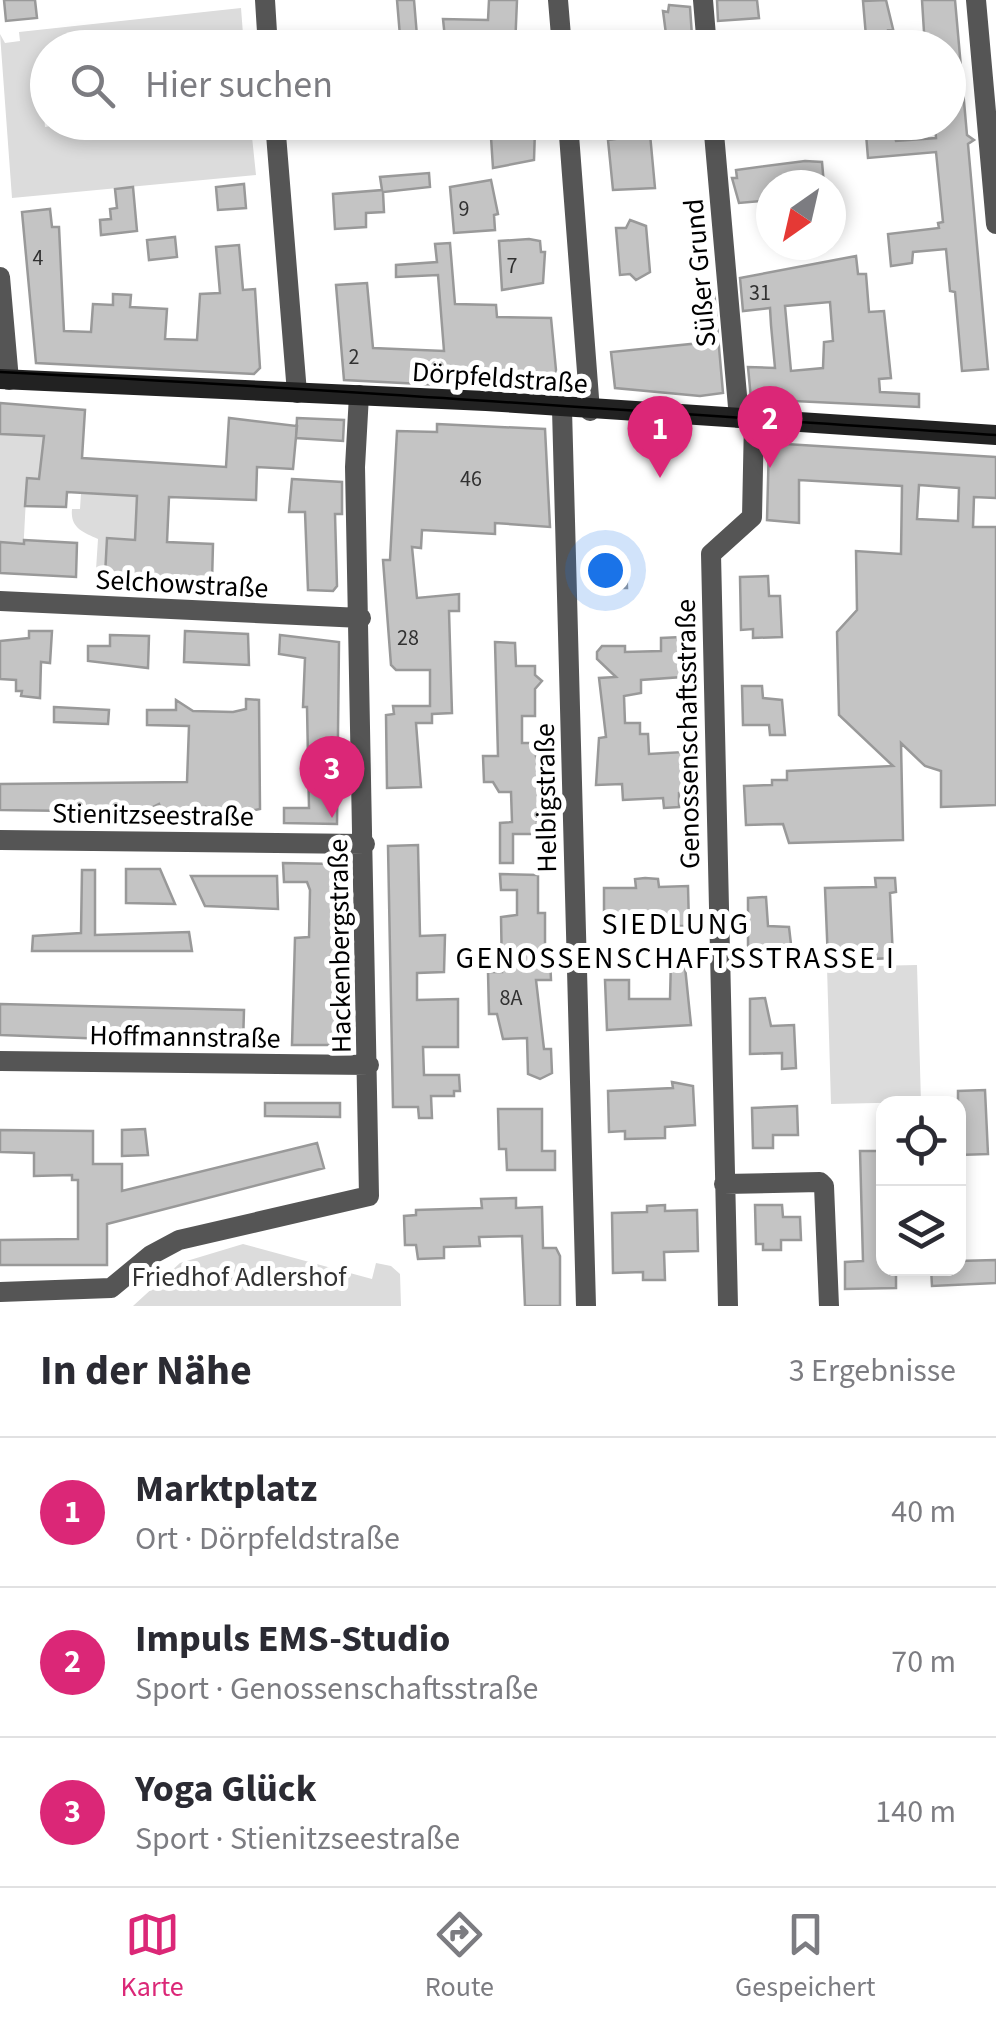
<!DOCTYPE html>
<html lang="de">
<head>
<meta charset="utf-8">
<style>
  :root { --surface:#fff; --page:#f7f7f7; --text:#2b2b33; --muted:#7c7c81; --line:#e1e1e2; --accent:#db2777 }
  body { margin:0; font-family:"Source Sans 3",sans-serif; background:var(--page); color:var(--text) }
  .controls { position:absolute; right:30px; bottom:30px; display:grid; overflow:hidden; border-radius:20px; box-shadow:0 5px 15px #0003 }
  .controls button { width:90px; height:90px; display:grid; place-items:center; padding:0; border:0; border-bottom:2px solid var(--line); background:var(--surface); color:var(--text); font:50px sans-serif }
  .compass { position:absolute; left:756px; top:170px; width:90px; height:90px; border-radius:50%; background:var(--surface); box-shadow:0 5px 15px #0003; rotate:214deg }
  .you { position:absolute; left:605px; top:570px; width:35px; height:35px; margin:-25px; border:8px solid #fff; border-radius:50%; background:#1a73e8; box-shadow:0 0 0 15px #1a73e833 }
  .badge { display:grid; place-items:center; width:65px; height:65px; border-radius:50%; background:var(--accent); color:#fff; font-size:32px; font-weight:700 }
  .pin { position:absolute; translate:-50% -82px; filter:drop-shadow(0 2px 5px #0008) }
  .pin::after { content:''; position:absolute; top:52px; width:35px; height:30px; background:inherit; clip-path:polygon(0 0,100% 0,50% 100%) }
  .list { margin:0; padding:0; list-style:none }
  h2 { display:flex; justify-content:space-between; align-items:center; height:130px; margin:0; padding:0 40px; font-size:42px }
  h2 small { font-size:32px; font-weight:400; color:var(--muted) }
  .list li { display:grid; grid-template-columns:65px 1fr auto; gap:30px; align-items:center; box-sizing:border-box; height:150px; padding:0 40px; border-top:2px solid var(--line) }
  .list b { display:block; font-size:38px; white-space:nowrap }
  .list p { margin:0; font-size:32px; white-space:nowrap; color:var(--muted) }
  .list em { font-size:32px; font-style:normal; color:var(--muted) }
  .icon { flex:none; width:55px; height:55px; fill:none; stroke:currentColor; stroke-width:2; stroke-linecap:round; stroke-linejoin:round }
  .map { position:relative; flex:none; width:996px; height:1306px; overflow:hidden }
  .search { position:absolute; background:var(--surface); box-shadow:0 5px 15px #0003; left:30px; right:30px; top:30px; height:110px; display:flex; align-items:center; gap:25px; box-sizing:border-box; padding:0 35px; border-radius:55px; color:var(--muted); font-size:38px }
  .sheet { height:580px; background:var(--surface) }
  nav { display:flex; justify-content:space-around; align-items:center; box-sizing:border-box; height:140px; border-top:2px solid var(--line); background:var(--surface); font-size:28px; color:var(--muted) }
  nav a { display:grid; justify-items:center; gap:5px }
  nav .on { color:var(--accent) }
  .map>svg:first-child { display:block }
</style>
</head>
<body>
<div class="map">
<svg width="996" height="1306" viewBox="0 0 996 1306">
  <rect width="100%" height="100%" fill="#fff"/>
  <path fill="#dcdcdc" d="M241,8L244,47L48,48C48,76 42,99 45,127L70,123L85,137L140,135L183,125L218,140L252,137L256,175L12,198L0,34L5,43L20,41L19,32Z
    M0,434L44,436L39,479H27L22,574H14V543L0,542Z
    M81,493L137,496L135,540L107,539L104,586L95,585L98,539C83,532 70,528 72,509H80Z
    M917,965L921,1102L831,1104L827,967Z
    M243,1244L372,1279L376,1263L391,1266L400,1274L401,1306H133L180,1263Z"/>
  <path fill="#c4c4c4" stroke="#999" stroke-width="2.5" fill-rule="evenodd" d="M4,0H35L37,18L6,21Z
    M397,0H414L418,48H401Z
    M489,0H517L515,48H446L443,19L488,20Z
    M717,0H757L759,18L718,21Z
    M886,0L893,29L888,30L886,48H867L863,1Z
    M922,0H955L967,135L974,140L968,144L988,369L962,371L955,292L950,291L946,249L913,252L912,263L891,266L888,234L939,228L938,223L943,222L936,152L868,158L865,122H891L896,141L936,138L935,122H948V48H925Z
    M669,5L690,7L692,36L666,34L663,11L668,12Z
    M490,122H531V129H535L534,160L493,168Z
    M650,134L655,188L613,190L608,140Z
    M805,161L822,162L824,185H771V200L739,203L732,178H737L736,170Z
    M429,173L430,187L383,192L384,212L366,213V227L335,229L333,194L382,190L380,177Z
    M491,180L498,214L494,215L495,230L454,233L450,187Z
    M244,184L246,208L218,210L216,187Z
    M133,187L137,231L101,235L100,220L111,219L110,209L117,208L115,189Z
    M50,209L52,227H59L64,331L91,332L93,304L113,305V294L131,295L130,307L167,309L165,339L197,340L200,294L220,293L216,247L239,245L243,290L255,289L260,368L254,374L36,363L22,212Z
    M630,220L646,226L650,272L636,280L630,274L620,275L616,228H626Z
    M175,237L177,257L149,260L147,240Z
    M529,239L540,241L541,252H545L543,283L502,290L499,241Z
    M450,243L455,304L496,305L497,317L551,318L558,391L344,380L336,285L367,283L373,348L444,351L438,275L396,277V265L437,262L435,244Z
    M856,256L858,274H866L869,312L884,311L891,378L879,379L880,392L919,394V407L751,399L748,367L775,368L771,325L770,308L743,311L740,278ZM830,302L833,341L824,342L823,368L791,371L785,306Z
    M708,290H714L723,393L700,396L615,388L611,352L700,343Z
    M0,403L85,410L82,458L226,467L229,418L297,426L293,469L257,467L256,500L169,497L167,542L213,544L212,582L105,576L107,538L135,540L137,496L67,492L66,507L25,506L27,478L39,479L44,436L0,434Z
    M297,418L344,420L343,441L296,438Z
    M437,424L545,429L550,527L495,523V534L422,530L421,548L412,547L417,598L459,594V611H449L452,713L432,714V723H416L421,787L387,788L386,715L394,714L393,706H430V670H396L391,665L383,560H390L397,431L437,432Z
    M769,443L996,457V498L974,497L973,527H996V805L941,807V771L925,766L901,743L903,840L789,843L783,824L746,825L744,786L772,785V780H787V771L893,766L839,715L837,632L857,610L856,551L901,554L902,486L799,480V523L767,520ZM919,485L959,488L958,521L917,519Z
    M292,479L342,482V514H335L337,586L333,591L308,590L305,512H289Z
    M24,540L77,543L76,577L0,573V542L24,544Z
    M596,559H626L627,588H596Z
    M768,576L769,596H780L782,637L753,638V629L741,630L740,577Z
    M29,631H52L50,663L41,662L40,698L21,696L22,691H16V680L0,679V641L29,638Z
    M185,631L248,634L249,665L184,662Z
    M110,635L149,636L148,668L88,661V646H110Z
    M280,635L339,642L337,824L284,823V808H309L307,707H303L305,658L279,654Z
    M681,637L682,677L641,680V693L624,696L625,723H640V734H648L649,754L684,752L685,792L679,793V807L664,808L663,798L623,800L622,784L596,785L599,738L606,737L599,678L616,677L597,659V652L602,646H625V652L661,651V638Z
    M495,642L515,643L516,666H535V675L542,681L535,689V716H522V743H534L544,809H537V834H513V863H500V823L512,822L511,792H499L493,782H484L483,756H498Z
    M742,686H762L763,698L782,700L785,735H770L769,725H743Z
    M246,699L259,700L260,809L234,814L206,807V814L163,813L159,804L143,812L0,810V784L187,782L189,726L147,725V710H176V700L193,711L233,712L246,709Z
    M54,707L109,710L108,724L54,722Z
    M418,845L420,936L445,935L444,972L417,973V1000L458,999V1047H423L424,1075H459L460,1091H454V1096H431L432,1118H419L418,1107H393L388,846Z
    M283,863L336,864L343,869L344,1045H292L295,938L309,937L310,890L307,882H284Z
    M126,869H160L175,904L126,903Z
    M82,870H95V935L189,932L192,951H32L33,936L81,933Z
    M500,874L538,875V913H545V957L550,958L551,980H536L544,1049H551L552,1073L540,1079L528,1074L527,1038L503,1039L497,1014H489L488,972H502L501,917L517,915V890H501Z
    M191,876H277L278,909L205,906Z
    M645,878L658,879L659,887L688,886L689,926H668V914H646L625,915V927L604,928V888H636L635,879Z
    M875,878H895L896,892L890,893L893,958L828,961L825,888L876,887Z
    M766,897L768,926L789,927L792,953L748,954V898Z
    M684,957L691,1025L607,1030L605,980H629V999H670L671,958Z
    M765,998L771,1026L794,1025L796,1068L782,1069V1053L750,1054V999Z
    M0,1004L244,1010L243,1044L0,1035Z
    M672,1082L693,1086L695,1125L665,1127V1138L625,1139V1131L609,1132L608,1091L673,1088Z
    M985,1090L988,1154L958,1155V1091Z
    M265,1103H340V1117L265,1116Z
    M797,1106L798,1135H773V1148H753L752,1108Z
    M498,1109H542V1151H555V1170H507L506,1149H499Z
    M145,1129L148,1155L122,1156V1130Z
    M0,1130L93,1131V1164H122V1191L317,1143L324,1168L107,1224V1265H0V1240L78,1239V1180H72V1175L34,1176V1153L0,1152Z
    M860,1151H884V1268H896V1288L845,1289V1262L863,1261Z
    M516,1198V1208L542,1207L543,1248H556L560,1256V1306H525L522,1236L479,1237L480,1246L444,1247V1258L418,1259L416,1245H405L404,1216L416,1215V1210L482,1208L481,1199Z
    M665,1205V1211L697,1210L698,1251L664,1252L665,1280H643V1272L613,1273L612,1213L647,1212V1206Z
    M755,1205H782L783,1217H800L801,1240H781V1250H763V1244H756Z
    M996,1260V1283L932,1286L931,1268H958V1261Z"/>
  <g fill="none" stroke-linecap="round" stroke-linejoin="round">
    <path stroke="#555" stroke-width="20" d="M265,0L268,48
      M558,0L562,48
      M703,0L707,48
      M976,0L996,224
      M275,122L297,393
      M568,122L590,411
      M713,122L739,418
      M0,277L9,380
      M562,409L586,1306
      M0,601L361,618
      M0,840L365,844
      M0,1061L369,1065
      M724,1184L820,1182L824,1186L829,1306
      M0,1292L111,1288L151,1255L179,1240L369,1196L355,467L359,395
      M728,1306L711,554L752,517L754,420"/>
    <path stroke="#222" stroke-width="20" d="M0,379L486,401L996,435"/>
    <path stroke="#000" stroke-width="2.5" d="M0,372C332,389 664,413 996,435"/>
  </g>
  <g text-anchor="middle" stroke-width="10" stroke-linejoin="round" paint-order="stroke">
    <g font-size="22" fill="#313131">
      <text x="464" y="216">9</text>
      <text x="38" y="265">4</text>
      <text x="512" y="273">7</text>
      <text x="760" y="300">31</text>
      <text x="354" y="364">2</text>
      <text x="471" y="486">46</text>
      <text x="408" y="645">28</text>
      <text x="511" y="1005">8A</text>
    </g>
    <g font-size="28" fill="#000" stroke="#fff">
      <text transform="translate(699 273) rotate(-95)" y="10">Süßer Grund</text>
      <text transform="translate(500 377) rotate(4)" y="10">Dörpfeldstraße</text>
      <text transform="translate(182 583) rotate(3)" y="10">Selchowstraße</text>
      <text transform="translate(687 734) rotate(-91)" y="10">Genossenschaftsstraße</text>
      <text transform="translate(545 798) rotate(-91)" y="10">Helbigstraße</text>
      <text transform="translate(153 814) rotate(1)" y="10">Stienitzseestraße</text>
      <text transform="translate(339 946) rotate(-91)" y="10">Hackenbergstraße</text>
      <text transform="translate(185 1036) rotate(1)" y="10">Hoffmannstraße</text>
    </g>
    <g font-size="28" fill="#333" stroke="#fff">
      <text x="239" y="1286">Friedhof Adlershof</text>
    </g>
    <g font-size="30" letter-spacing="2.5" fill="#000" stroke="#fff">
      <text x="676" y="934">SIEDLUNG<tspan x="676" dy="34">GENOSSENSCHAFTSSTRASSE I</tspan></text>
    </g>
  </g>
</svg>
<div class="controls">
<button><svg class="icon" aria-label="locate" viewBox="0 0 24 24"><circle cx="12" cy="12" r="6"/><path d="M12 2v4M12 18v4M2 12h4M18 12h4"/></svg></button>
<button><svg class="icon" aria-label="layers" viewBox="0 0 24 24"><path d="M12 4l9 5-9 5-9-5zM3 14l9 5 9-5"/></svg></button>
</div>
<svg class="compass" viewBox="-18 -18 36 36"><path d="M0-13l5 13h-10z" fill="#e53935"/><path d="M0 13l5-13h-10z" fill="#7c7c81"/></svg>
<div class="you"></div>
<div class="pin badge" style="left:660px;top:478px">1</div>
<div class="pin badge" style="left:770px;top:468px">2</div>
<div class="pin badge" style="left:332px;top:818px">3</div>
<div class="search"><svg class="icon" aria-label="search" viewBox="0 0 24 24"><circle cx="10" cy="10" r="6"/><path d="M15 15l6 6"/></svg>Hier suchen</div>
</div>
<section class="sheet">
<h2>In der Nähe<small>3 Ergebnisse</small></h2>
<ul class="list">
<li><span class="badge">1</span><div><b>Marktplatz</b><p>Ort · Dörpfeldstraße</p></div><em>40 m</em></li>
<li><span class="badge">2</span><div><b>Impuls EMS-Studio</b><p>Sport · Genossenschaftsstraße</p></div><em>70 m</em></li>
<li><span class="badge">3</span><div><b>Yoga Glück</b><p>Sport · Stienitzseestraße</p></div><em>140 m</em></li>
</ul>
</section>
<nav>
<a class="on"><svg class="icon" aria-label="map" viewBox="0 0 24 24"><path d="M3 6l6-2 6 2 6-2v14l-6 2-6-2-6 2zM9 4v14M15 6v14"/></svg>Karte</a>
<a><svg class="icon" aria-label="directions" viewBox="0 0 24 24"><path d="M12 3l9 9-9 9-9-9zM9 14v-3h6M13 9l2 2-2 2"/></svg>Route</a>
<a><svg class="icon" aria-label="saved" viewBox="0 0 24 24"><path d="M7 4h10v16l-5-4-5 4z"/></svg>Gespeichert</a>
</nav>
</body>
</html>
